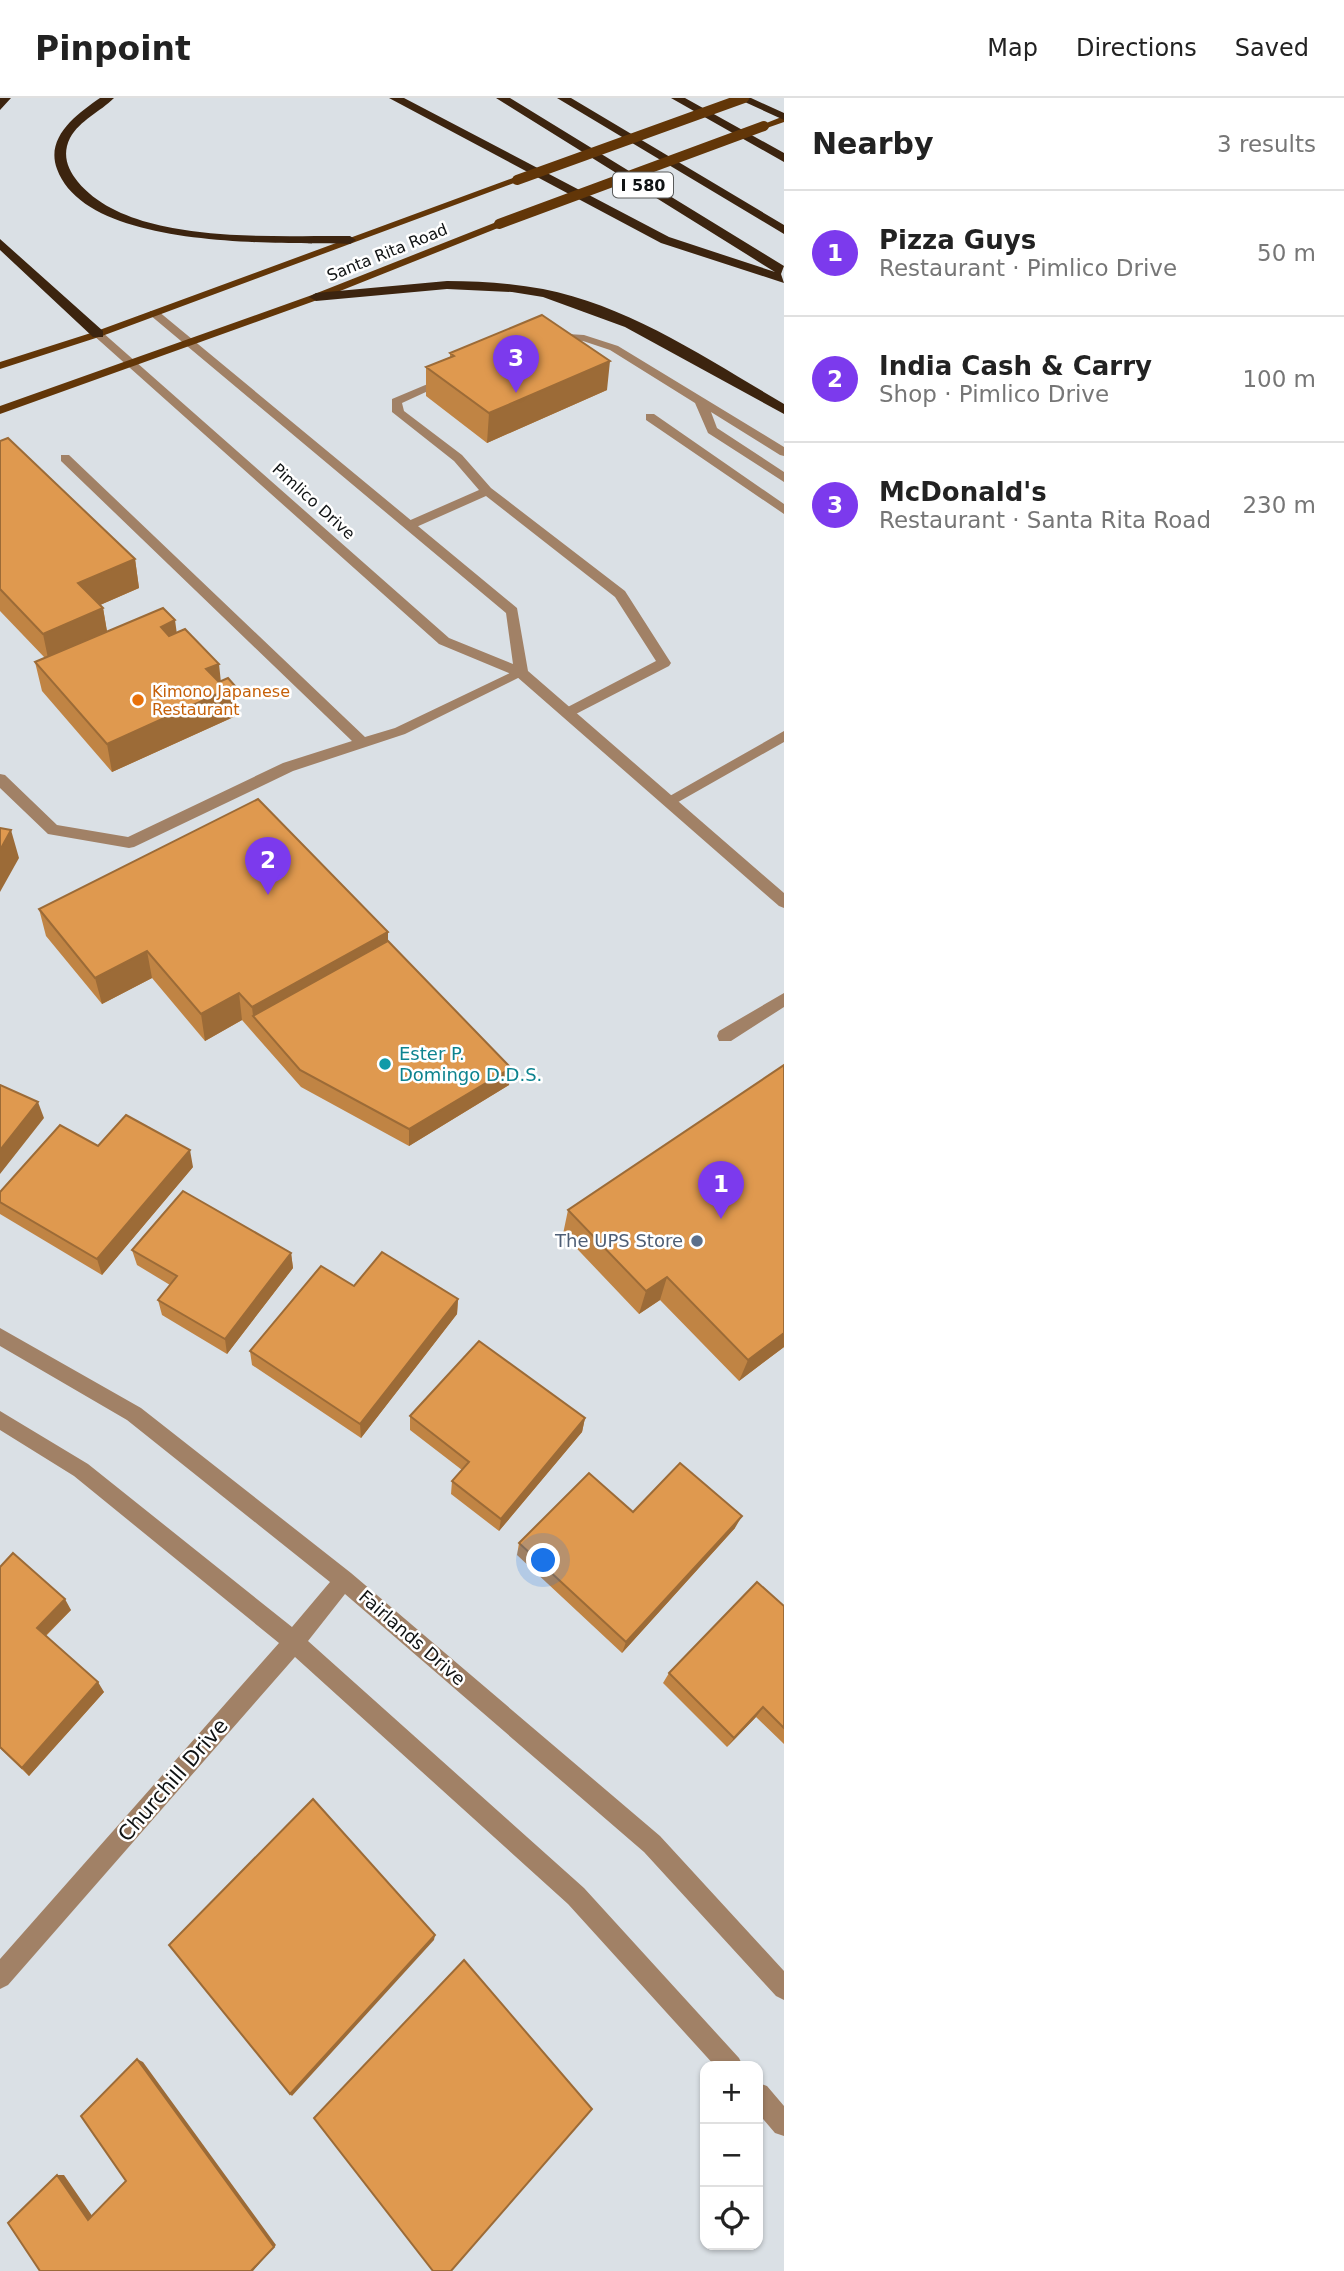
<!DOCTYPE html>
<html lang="en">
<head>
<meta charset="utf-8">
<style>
  :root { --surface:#fff; --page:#f6f6f6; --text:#222; --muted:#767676; --line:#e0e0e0; --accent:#7c3aed }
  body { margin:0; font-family:"DejaVu Sans",sans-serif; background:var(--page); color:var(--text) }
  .controls { position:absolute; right:21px; bottom:21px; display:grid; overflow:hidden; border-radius:14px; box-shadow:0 2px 5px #0004 }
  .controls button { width:63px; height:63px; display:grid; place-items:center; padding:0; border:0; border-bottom:2px solid var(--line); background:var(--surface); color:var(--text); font:35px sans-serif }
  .you { position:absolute; left:544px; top:1463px; width:24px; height:24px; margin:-18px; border:5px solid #fff; border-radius:50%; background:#1a73e8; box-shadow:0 0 0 10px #1a73e833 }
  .badge { display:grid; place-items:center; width:46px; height:46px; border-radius:50%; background:var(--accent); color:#fff; font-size:23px; font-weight:700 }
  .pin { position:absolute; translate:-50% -58px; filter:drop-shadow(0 2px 4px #0008) }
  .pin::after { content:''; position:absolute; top:37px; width:24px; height:21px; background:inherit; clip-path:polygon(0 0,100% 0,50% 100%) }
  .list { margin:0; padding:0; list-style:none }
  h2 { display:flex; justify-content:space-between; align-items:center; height:91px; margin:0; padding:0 28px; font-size:30px }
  h2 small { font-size:23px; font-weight:400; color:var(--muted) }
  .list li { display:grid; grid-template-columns:46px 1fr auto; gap:21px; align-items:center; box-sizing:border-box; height:126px; padding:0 28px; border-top:2px solid var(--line) }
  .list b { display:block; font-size:26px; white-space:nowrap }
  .list p { margin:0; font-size:23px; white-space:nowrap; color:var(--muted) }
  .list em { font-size:23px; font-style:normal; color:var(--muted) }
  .icon { flex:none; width:38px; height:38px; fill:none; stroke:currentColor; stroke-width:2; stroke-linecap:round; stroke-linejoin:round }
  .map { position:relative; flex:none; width:784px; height:2173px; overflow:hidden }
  header { display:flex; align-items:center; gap:42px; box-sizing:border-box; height:98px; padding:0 35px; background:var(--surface); border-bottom:2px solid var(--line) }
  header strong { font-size:33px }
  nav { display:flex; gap:38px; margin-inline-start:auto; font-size:24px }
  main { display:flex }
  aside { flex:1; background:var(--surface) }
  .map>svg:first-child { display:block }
</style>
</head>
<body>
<header>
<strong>Pinpoint</strong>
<nav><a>Map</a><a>Directions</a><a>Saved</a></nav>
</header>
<main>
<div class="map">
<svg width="784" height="2173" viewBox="0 0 784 2173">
  <rect width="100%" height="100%" fill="#dae0e5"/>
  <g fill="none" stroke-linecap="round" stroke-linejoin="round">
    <path fill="#a18166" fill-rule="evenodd" d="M552,235L584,237L618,248L784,349V358L780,357L711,314L717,330L784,374V384L708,335L695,305L610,252L583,243L548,240V236Z
      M442,280L452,282L402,305L404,313L462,357L491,390L625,493L671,565L669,568L572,618H562V612L656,563L615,499L486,398L414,430H406V424L479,392L454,363L392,314V301Z
      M646,316H654L784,406V416L646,322Z
      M61,357H69L365,639L395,630L516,572H526L528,575L405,636L293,673L134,749L129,750L48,736L0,690V676L5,677L57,727L128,739L283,665L352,643L61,363Z
      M784,633V644L673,707L668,708L661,703Z
      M784,895V909L731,943H719L717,938L719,933Z"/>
    <path fill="#a18166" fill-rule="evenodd" d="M150,213H158L517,510L528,573L784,795V810L779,808L516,578L439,546L92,236L102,234L449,540L513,566L506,515L150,217Z
      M0,1230L141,1310L351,1475L660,1738L784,1873V1902L776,1898L644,1754L345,1496L308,1543L584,1790L739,1960L743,1968H715L568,1806L295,1559L8,1887L0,1891V1861L279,1545L74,1378L0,1332V1313L88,1366L292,1529L330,1484L127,1322L0,1248Z
      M758,1985L767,1988L784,2008V2038L775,2035L758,2015Z"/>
    <path fill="#623608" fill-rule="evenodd" d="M784,18V24L764,31L759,28Z
      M513,80L522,82L102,238L0,271V264L94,234Z
      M499,123L504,126L503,128L320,201L0,316V308L312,197Z"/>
    <path fill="#3c240f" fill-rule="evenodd" d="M0,0H11L0,12Z
      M100,0H114C100,14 80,22 70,40C62,56 67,71 78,84C131,148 273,137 350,138L356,142L350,146C279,144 87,153 57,71C45,39 77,16 100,0Z
      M389,0H404L669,139L775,174L496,0H510L784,168L781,176L784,185L661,145Z
      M557,0H571L784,127V136Z
      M671,0H685L784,55V64Z
      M736,0H751L784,15V22Z
      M0,141L103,233V239H93L0,152Z
      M447,183C479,183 511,185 543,191C630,208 709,262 784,306V316L625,229L543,199L512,194L447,191L316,203L309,199L316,195Z"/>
    <path stroke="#623608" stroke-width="10" d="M517,82L744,0
      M499,126L764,28"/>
  </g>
  <path fill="#c08444" d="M450,255L607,292L487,345L426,298V269L450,259Z
    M0,343L135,461L139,490L100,507L103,510L107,534L177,535L221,583L235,588L238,617L112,674L42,593L35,564L45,560L0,513Z
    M39,811L388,834V843L509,987L409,1048L301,989L242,922L205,943L152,880L102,906L46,838Z
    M784,967V1249L739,1283L660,1202L639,1216L563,1136L568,1112Z
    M193,1069L102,1177L0,1116V1094Z
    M132,1152L291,1155L293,1170L227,1256L162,1217L158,1202L170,1187L137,1167Z
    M354,1188L458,1201L457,1216L361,1340L252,1267L250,1253Z
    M410,1318L585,1320L582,1334L499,1433L451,1396L452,1383L462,1372L410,1332Z
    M633,1414L735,1430L622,1555L517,1457L519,1445Z
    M0,1469L71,1512L46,1538L104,1594L29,1678L0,1650Z
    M784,1508V1646L756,1619L727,1649L663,1585L669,1575Z"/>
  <path fill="#9c6b37" d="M610,263L607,292L487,345L489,315Z
    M135,461L139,490L84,514L78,485Z
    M103,510L108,539L49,565L43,536Z
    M175,522L179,551L161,529Z
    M219,566L222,594L235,588L238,617L112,674L107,646L206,571Z
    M11,732L19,760L0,794V752Z
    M388,834V861L253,918L255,936L252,909Z
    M147,853L152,880L102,906L95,880Z
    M239,895L242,922L205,943L201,916Z
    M511,970L509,987L409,1048V1031Z
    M38,1004L44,1020L0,1076V1052Z
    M190,1052L193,1069L102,1177L97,1161Z
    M291,1155L293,1170L227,1256L225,1241Z
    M667,1179L660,1202L639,1216L646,1193Z
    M458,1201L457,1216L361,1340L360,1326Z
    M784,1235V1249L739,1283L748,1262Z
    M585,1320L582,1334L499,1433L501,1421Z
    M742,1418L735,1430L622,1555L626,1544Z
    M65,1501L71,1512L43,1540L37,1530Z
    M98,1584L104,1594L29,1678L22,1670Z
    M763,1609L756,1619L727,1649L734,1640Z
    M435,1837L434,1842L292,1998L290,1996Z
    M137,1961L143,1964L276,2147L253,2173H251Z
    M57,2077H64L95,2122H88Z"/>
  <path fill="#df994f" stroke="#9c6b37" stroke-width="2" d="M542,217L610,263L489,315L426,269L454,258L450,255Z
    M8,340L135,461L78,485L103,510L43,536L0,491V343Z
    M163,510L175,522L161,529L169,538L185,531L219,566L206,571L219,584L228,580L235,588L107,646L35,564Z
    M258,701L388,834L252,909L239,895L201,916L147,853L95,880L39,811Z
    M0,730L11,732L0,752Z
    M388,843L511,970L409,1031L300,972L253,918Z
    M784,967V1235L748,1262L667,1179L646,1193L568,1112Z
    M0,987L38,1004L0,1052Z
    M126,1017L190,1052L97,1161L0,1104V1094L60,1027L98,1048Z
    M183,1093L291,1155L225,1241L158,1202L177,1178L132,1152Z
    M382,1154L458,1201L360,1326L250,1253L321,1168L354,1188Z
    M479,1243L585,1320L501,1421L452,1383L469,1364L410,1318Z
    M680,1365L742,1418L626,1544L519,1445L589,1375L633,1414Z
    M13,1455L65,1501L37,1530L98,1584L22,1670L0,1649V1469Z
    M757,1484L784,1508V1630L763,1609L734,1640L669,1575Z
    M313,1701L435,1837L290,1996L169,1847Z
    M464,1862L592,2011L451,2173H433L314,2020Z
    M137,1961L274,2149L251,2173H40L8,2125L57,2077L88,2122L126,2083L81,2018Z"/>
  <circle fill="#e8710a" stroke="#fff" stroke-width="2.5" cx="138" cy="602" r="7"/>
  <circle fill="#0f9aa8" stroke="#fff" stroke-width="2.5" cx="385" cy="966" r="7"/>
  <circle fill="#5c6f8a" stroke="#fff" stroke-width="2.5" cx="697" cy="1143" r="7"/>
  <g text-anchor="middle" stroke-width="5" stroke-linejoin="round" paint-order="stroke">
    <rect fill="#fff" stroke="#585a5a" stroke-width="2" x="613" y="74.5" width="60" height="25" rx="5"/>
    <g font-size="16" font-weight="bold" fill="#101314">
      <text x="643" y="93">I 580</text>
    </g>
    <g font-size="16" fill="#101314" stroke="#fff">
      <text transform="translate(387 154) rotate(-22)" y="6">Santa Rita Road</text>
      <text transform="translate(314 403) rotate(42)" y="6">Pimlico Drive</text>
    </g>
    <g font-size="16" fill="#c56008" stroke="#fff" text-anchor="start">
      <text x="152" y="599">Kimono Japanese<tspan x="152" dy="18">Restaurant</tspan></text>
    </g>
    <g font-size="18" fill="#0d838f" stroke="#fff" text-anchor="start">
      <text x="399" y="962">Ester P.<tspan x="399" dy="21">Domingo D.D.S.</tspan></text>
    </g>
    <g font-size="18" fill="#4e5e75" stroke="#fff" text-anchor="end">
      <text x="683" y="1149">The UPS Store</text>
    </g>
    <g font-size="18" fill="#101314" stroke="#fff">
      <text transform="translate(412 1540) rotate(41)" y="6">Fairlands Drive</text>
    </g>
    <g font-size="21" fill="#101314" stroke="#fff">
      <text transform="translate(173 1682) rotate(-49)" y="7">Churchill Drive</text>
    </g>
  </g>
</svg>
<div class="controls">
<button>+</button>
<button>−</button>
<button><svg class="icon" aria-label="locate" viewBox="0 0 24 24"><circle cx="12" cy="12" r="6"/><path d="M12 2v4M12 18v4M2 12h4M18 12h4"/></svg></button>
</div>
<div class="you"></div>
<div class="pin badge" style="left:721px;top:1121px">1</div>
<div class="pin badge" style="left:268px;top:797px">2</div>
<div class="pin badge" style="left:516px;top:295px">3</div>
</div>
<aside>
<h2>Nearby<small>3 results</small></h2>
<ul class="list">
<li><span class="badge">1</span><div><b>Pizza Guys</b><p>Restaurant · Pimlico Drive</p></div><em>50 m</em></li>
<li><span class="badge">2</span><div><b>India Cash &amp; Carry</b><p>Shop · Pimlico Drive</p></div><em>100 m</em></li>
<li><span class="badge">3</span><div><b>McDonald's</b><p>Restaurant · Santa Rita Road</p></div><em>230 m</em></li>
</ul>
</aside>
</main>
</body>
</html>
